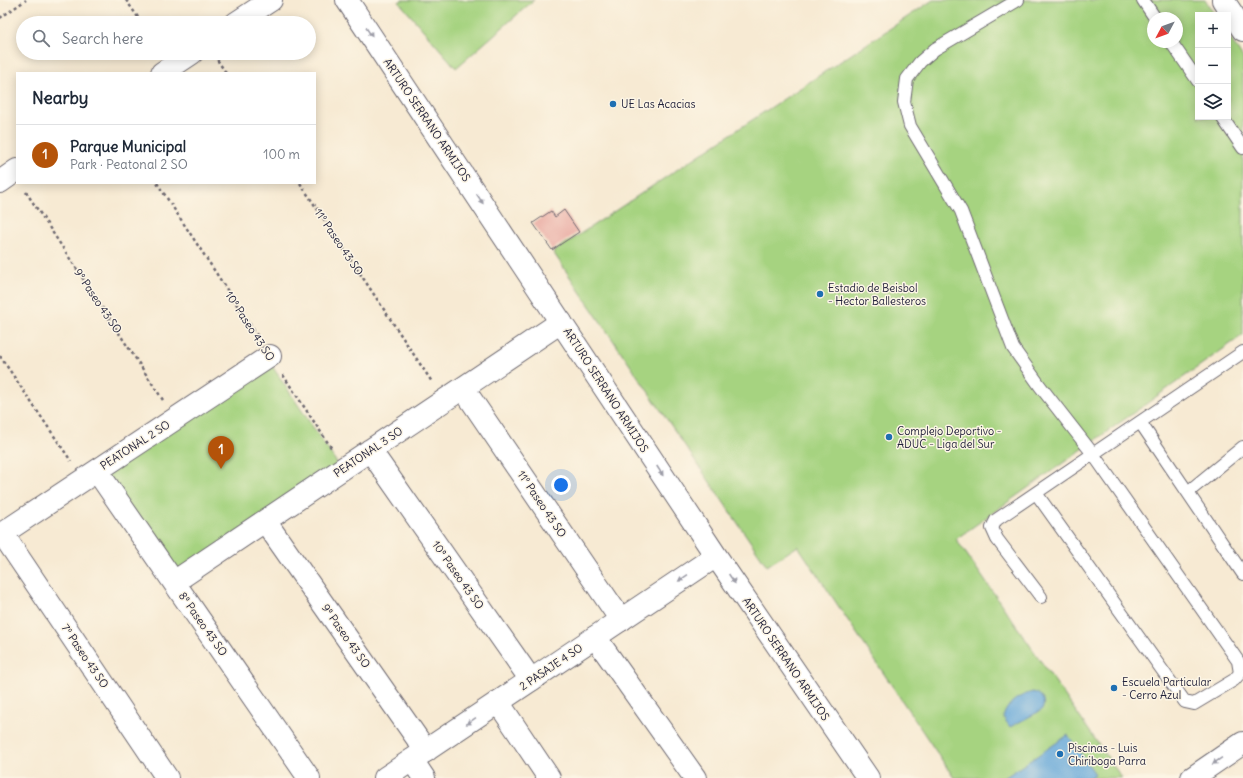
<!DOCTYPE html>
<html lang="en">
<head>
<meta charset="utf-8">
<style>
  :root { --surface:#fff; --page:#f2f2f3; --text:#1f2937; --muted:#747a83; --line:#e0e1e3; --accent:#b45309 }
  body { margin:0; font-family:Delius,sans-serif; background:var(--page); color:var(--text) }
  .controls { position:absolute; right:12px; top:12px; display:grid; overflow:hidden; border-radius:0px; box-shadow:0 2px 10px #0003 }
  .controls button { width:36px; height:36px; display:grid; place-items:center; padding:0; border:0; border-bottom:1px solid var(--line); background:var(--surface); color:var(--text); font:20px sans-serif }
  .compass { position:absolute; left:1147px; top:12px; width:36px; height:36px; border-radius:50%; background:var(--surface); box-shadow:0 2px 10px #0003; rotate:229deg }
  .you { position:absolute; left:561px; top:485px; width:14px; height:14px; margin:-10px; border:3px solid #fff; border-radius:50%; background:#1a73e8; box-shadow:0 0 0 6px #1a73e833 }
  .badge { display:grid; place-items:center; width:26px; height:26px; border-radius:50%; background:var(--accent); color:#fff; font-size:13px; font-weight:700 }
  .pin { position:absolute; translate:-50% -33px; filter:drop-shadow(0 1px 2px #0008) }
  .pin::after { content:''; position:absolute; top:21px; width:14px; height:12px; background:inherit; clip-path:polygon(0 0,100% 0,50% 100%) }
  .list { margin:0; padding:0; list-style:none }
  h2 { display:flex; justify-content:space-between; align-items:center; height:52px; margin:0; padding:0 16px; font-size:17px }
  h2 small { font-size:13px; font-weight:400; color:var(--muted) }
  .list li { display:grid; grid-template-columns:26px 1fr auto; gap:12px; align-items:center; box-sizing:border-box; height:60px; padding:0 16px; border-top:1px solid var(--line) }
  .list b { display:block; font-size:15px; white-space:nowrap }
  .list p { margin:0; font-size:13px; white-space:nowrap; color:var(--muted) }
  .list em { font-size:13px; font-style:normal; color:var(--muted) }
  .icon { flex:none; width:22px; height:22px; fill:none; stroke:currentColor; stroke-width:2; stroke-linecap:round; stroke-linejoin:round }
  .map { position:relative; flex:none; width:1243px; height:778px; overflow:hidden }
  .search { position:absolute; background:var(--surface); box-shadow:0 2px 10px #0003; left:16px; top:16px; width:300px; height:44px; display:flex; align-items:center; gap:10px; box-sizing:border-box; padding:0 14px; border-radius:22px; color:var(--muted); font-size:15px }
  .panel { position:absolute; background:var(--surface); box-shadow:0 2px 10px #0003; left:16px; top:72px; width:300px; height:112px; border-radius:0px }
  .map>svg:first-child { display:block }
</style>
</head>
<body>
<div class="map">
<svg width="1243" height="778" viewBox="0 0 1243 778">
  <rect width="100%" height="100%" fill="#fcf5e5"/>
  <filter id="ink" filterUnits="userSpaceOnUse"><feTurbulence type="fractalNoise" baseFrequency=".025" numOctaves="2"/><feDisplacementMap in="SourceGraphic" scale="8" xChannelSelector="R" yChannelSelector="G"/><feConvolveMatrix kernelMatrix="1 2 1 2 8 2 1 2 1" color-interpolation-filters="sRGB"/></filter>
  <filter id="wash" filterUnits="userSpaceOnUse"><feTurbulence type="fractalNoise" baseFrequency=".012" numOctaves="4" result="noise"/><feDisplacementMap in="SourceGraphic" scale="16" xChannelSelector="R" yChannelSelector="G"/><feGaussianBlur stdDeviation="0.9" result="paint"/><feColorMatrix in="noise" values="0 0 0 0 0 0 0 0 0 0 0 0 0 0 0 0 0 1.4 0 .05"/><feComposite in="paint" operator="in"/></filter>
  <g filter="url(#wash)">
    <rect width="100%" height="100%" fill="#f7ead3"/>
    <path fill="#a6d380" stroke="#647a5e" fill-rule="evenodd" d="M402,0H534L456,68L399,2Z
      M933,0H1205L1215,15H1198V117H1228V35L1243,58V335L956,539L1122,778H954L798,546L767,566L553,252ZM1153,18H1177V42H1153Z
      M270,363L339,466L176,575L104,472Z"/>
    <path fill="#65a7d9" stroke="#44648a" d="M1033,692C1042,694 1046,701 1042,710L1010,727L1003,717C1008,702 1018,696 1033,692Z
      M1068,735L1095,774L1090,778H1004Z"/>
    <g id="blocks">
      <path fill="#ebb0a7" d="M564,210L579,232L552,250L533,223L551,211L555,217Z"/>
    </g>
  </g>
  <g filter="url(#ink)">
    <use href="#blocks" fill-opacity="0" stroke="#6d6870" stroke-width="1"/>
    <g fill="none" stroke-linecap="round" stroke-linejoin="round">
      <defs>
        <path id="lane" d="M1018,0L935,49L920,62L907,79L904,102L910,126L961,211L1013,348L1040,386L1093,454L1238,661L1240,673L1234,680L1194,704L1185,702L1036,493
          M1143,0L1155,18
          M1171,42L1198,81
          M1222,117L1243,148
          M1140,422L1243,352
          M1188,492L1243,447
          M1041,597L997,539L992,528L996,520L1140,422L1243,574"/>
        <path id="street" d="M236,23L271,0
          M162,73L192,53
          M0,182L17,170
          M463,388L621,620
          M370,450L531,680
          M97,471L309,778
          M265,521L426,751
          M2,533L167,778
          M0,535L270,356
          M174,582L561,322
          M595,637L695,778
          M498,702L549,778
          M412,760L424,778"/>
        <path id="secondary" d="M347,0L716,556L868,778
          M1223,0L1243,30
          M385,778L716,556
          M1192,778L1243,743"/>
      </defs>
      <use href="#lane" stroke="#6d6870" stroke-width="14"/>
      <use href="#street" stroke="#6d6870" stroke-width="24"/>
      <use href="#secondary" stroke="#6d6870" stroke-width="24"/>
      <path stroke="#6d6870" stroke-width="2.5" stroke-dasharray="3 3" stroke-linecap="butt" d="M126,0L142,23
        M0,18L26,0
        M214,55L226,73
        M157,183L258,337
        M300,183L432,382
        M26,192L163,400
        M0,356L71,461
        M283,375L332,449"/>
      <use href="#lane" stroke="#fff" stroke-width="12"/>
      <use href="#street" stroke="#fff" stroke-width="22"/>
      <use href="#secondary" stroke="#fff" stroke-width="22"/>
    </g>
    <defs><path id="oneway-solid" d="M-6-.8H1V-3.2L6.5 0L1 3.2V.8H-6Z"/></defs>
    <g fill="#9c9ca7">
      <use href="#oneway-solid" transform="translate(369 32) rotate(56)"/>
      <use href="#oneway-solid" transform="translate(480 199) rotate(56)"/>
      <use href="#oneway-solid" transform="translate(660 471) rotate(57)"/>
      <use href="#oneway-solid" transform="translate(683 578) rotate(146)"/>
      <use href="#oneway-solid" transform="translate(732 579) rotate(56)"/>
      <use href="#oneway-solid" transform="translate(471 721) rotate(146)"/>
      <use href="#oneway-solid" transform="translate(1217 761) rotate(146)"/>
    </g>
  </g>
  <g fill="#1f6fb2" stroke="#fcf5e5" stroke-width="1.5">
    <circle cx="613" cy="104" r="4"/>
    <circle cx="820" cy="294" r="4"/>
    <circle cx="889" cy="437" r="4"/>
    <circle cx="1114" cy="688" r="4"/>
    <circle cx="1060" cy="754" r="4"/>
  </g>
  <g text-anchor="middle" stroke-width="3" stroke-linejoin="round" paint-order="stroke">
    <g font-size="11" fill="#22223b" stroke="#fcf5e5" text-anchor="start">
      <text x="621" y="108">UE Las Acacias</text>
      <text x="828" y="292">Estadio de Beisbol<tspan x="828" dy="13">- Hector Ballesteros</tspan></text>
      <text x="897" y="435">Complejo Deportivo -<tspan x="897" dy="13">ADUC - Liga del Sur</tspan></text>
      <text x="1122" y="686">Escuela Particular<tspan x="1122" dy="13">- Cerro Azul</tspan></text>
      <text x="1068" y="752">Piscinas - Luis<tspan x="1068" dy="13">Chiriboga Parra</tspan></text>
    </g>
    <g font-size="11" fill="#22223b" stroke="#fcf5e5">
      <text transform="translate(427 120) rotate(56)" y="4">ARTURO SERRANO ARMIJOS</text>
      <text transform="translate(339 242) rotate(56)" y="4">11º Paseo 43 SO</text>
      <text transform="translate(98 301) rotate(56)" y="4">9º Paseo 43 SO</text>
      <text transform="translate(250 326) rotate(57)" y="4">10º Paseo 43 SO</text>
      <text transform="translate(606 390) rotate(57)" y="4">ARTURO SERRANO ARMIJOS</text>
      <text transform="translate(135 445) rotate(-33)" y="4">PEATONAL 2 SO</text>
      <text transform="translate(368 452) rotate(-34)" y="4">PEATONAL 3 SO</text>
      <text transform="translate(542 504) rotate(56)" y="4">11º Paseo 43 SO</text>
      <text transform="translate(458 575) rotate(55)" y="4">10º Paseo 43 SO</text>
      <text transform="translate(203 624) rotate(55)" y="4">8º Paseo 43 SO</text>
      <text transform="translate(346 636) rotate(55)" y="4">9º Paseo 43 SO</text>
      <text transform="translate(85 656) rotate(56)" y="4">7º Paseo 43 SO</text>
      <text transform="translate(786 659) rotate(56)" y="4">ARTURO SERRANO ARMIJOS</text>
      <text transform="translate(551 667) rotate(-34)" y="4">2 PASAJE 4 SO</text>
    </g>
  </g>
</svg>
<div class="controls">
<button>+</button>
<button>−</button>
<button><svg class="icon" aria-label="layers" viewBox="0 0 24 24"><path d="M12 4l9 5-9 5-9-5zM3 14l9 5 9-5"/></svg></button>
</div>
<svg class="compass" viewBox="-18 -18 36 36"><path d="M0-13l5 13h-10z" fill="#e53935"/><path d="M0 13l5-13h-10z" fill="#747a83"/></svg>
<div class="you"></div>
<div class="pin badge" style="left:221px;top:469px">1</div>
<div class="search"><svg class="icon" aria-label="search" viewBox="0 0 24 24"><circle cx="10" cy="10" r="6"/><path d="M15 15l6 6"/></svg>Search here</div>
<section class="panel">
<h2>Nearby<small></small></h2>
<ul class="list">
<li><span class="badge">1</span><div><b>Parque Municipal</b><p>Park · Peatonal 2 SO</p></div><em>100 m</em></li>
</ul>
</section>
</div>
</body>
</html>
